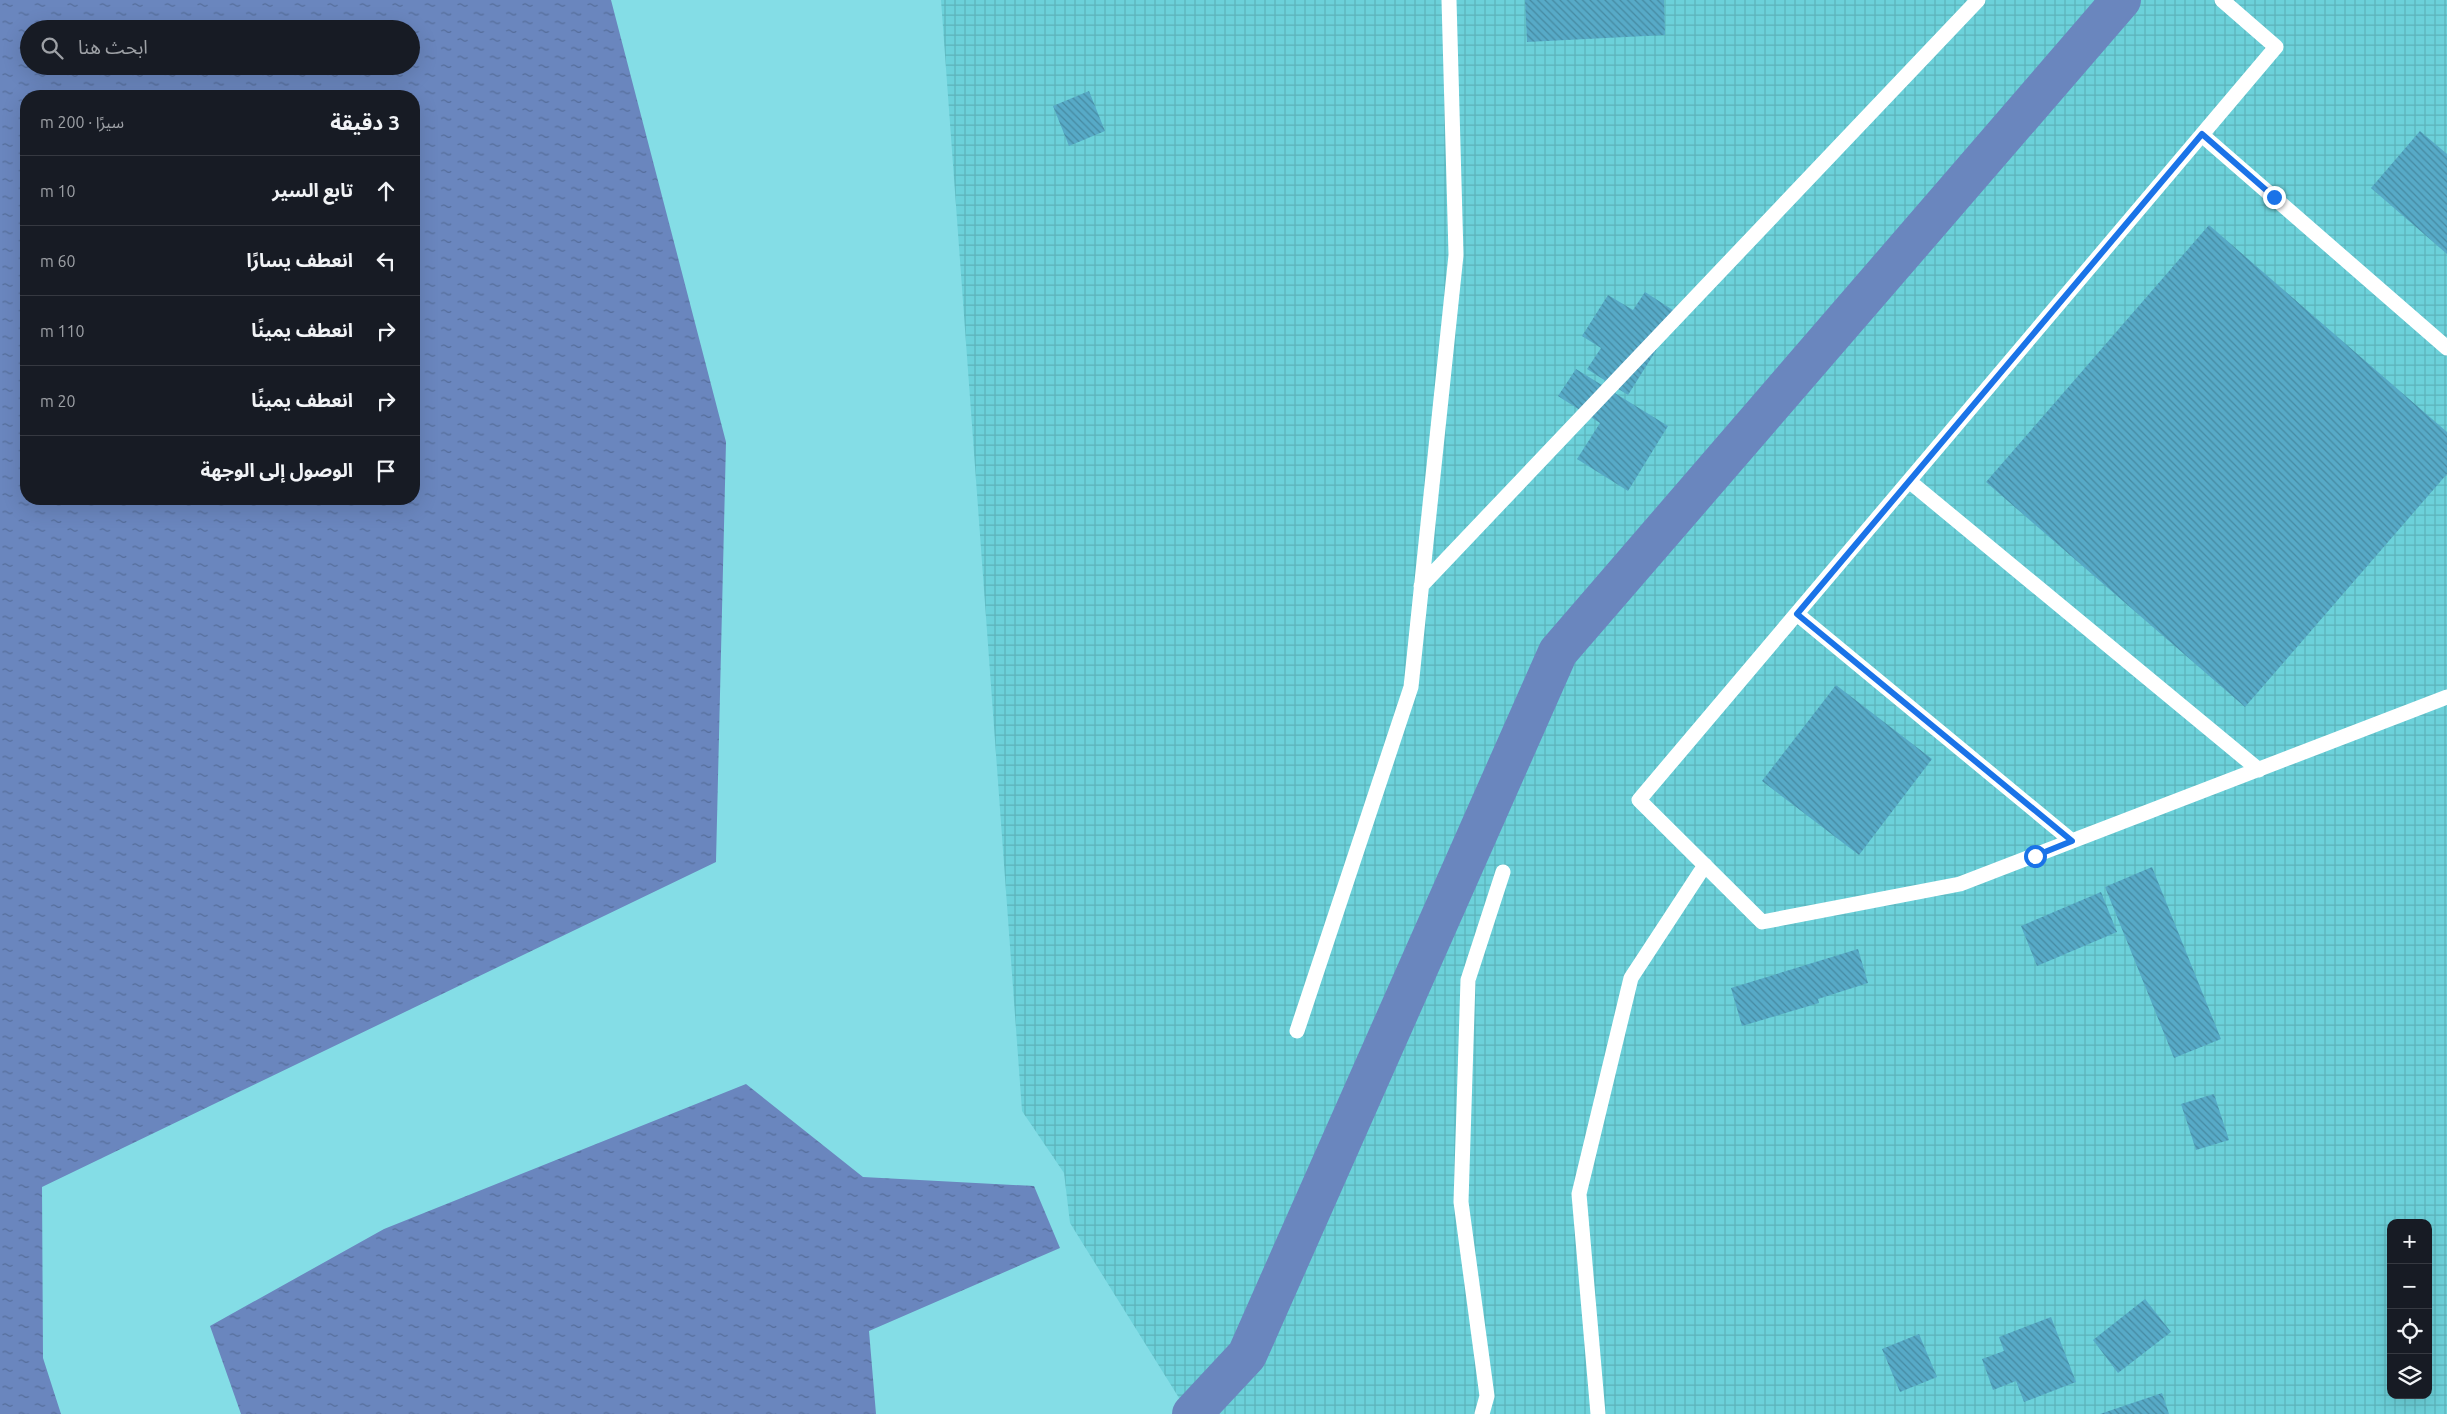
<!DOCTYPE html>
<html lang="ar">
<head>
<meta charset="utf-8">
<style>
  :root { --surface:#171b24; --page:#20242c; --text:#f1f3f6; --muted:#9ea1a6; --line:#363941 }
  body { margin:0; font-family:Ubuntu,"Noto Sans Arabic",sans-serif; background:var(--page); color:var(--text); direction:rtl }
  .controls { position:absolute; right:15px; bottom:15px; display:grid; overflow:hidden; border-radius:10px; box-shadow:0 5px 20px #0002 }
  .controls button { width:45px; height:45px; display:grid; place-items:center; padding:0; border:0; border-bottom:1px solid var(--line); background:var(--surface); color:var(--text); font:25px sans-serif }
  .stop { position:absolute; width:15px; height:15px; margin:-11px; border:4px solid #1a73e8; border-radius:50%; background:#fff }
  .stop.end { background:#1a73e8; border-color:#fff; box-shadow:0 1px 5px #0008 }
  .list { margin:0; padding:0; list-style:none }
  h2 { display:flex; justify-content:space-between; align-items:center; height:65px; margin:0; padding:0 20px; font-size:21px }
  h2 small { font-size:16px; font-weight:400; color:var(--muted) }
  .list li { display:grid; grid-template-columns:32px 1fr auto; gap:15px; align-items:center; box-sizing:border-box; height:70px; padding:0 20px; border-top:1px solid var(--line) }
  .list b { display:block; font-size:19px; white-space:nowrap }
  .list em { font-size:16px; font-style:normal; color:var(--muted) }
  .icon { flex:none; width:28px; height:28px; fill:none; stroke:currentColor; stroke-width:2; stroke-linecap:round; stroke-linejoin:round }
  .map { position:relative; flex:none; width:2447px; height:1414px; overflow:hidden; direction:ltr }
  .search { position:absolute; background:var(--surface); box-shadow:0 5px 20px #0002; left:20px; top:20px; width:400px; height:55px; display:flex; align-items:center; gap:12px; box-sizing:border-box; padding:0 18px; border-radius:28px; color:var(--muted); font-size:19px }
  .panel { position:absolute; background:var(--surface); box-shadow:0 5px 20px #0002; left:20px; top:90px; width:400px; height:415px; border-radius:20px; direction:rtl }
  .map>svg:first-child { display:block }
</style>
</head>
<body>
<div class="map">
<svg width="2447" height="1414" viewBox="0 0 2447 1414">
  <defs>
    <pattern id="industrial-grid" width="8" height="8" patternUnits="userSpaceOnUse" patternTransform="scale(1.25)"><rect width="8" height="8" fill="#6cd1da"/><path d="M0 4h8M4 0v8" fill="none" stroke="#5cb3bb"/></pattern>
    <pattern id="water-ripples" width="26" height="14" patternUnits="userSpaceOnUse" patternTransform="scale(1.25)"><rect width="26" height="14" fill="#6a86be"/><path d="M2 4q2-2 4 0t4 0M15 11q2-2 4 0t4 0" fill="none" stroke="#556d9a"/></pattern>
    <pattern id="building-back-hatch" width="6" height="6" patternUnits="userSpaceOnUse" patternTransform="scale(1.25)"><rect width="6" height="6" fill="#57aac7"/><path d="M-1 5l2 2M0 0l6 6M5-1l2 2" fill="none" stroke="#468aa1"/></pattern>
  </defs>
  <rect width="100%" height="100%" fill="#84dde6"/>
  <path fill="url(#industrial-grid)" fill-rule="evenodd" d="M941,0H2447V1414H1189L1070,1223L1064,1173L1022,1111ZM2391,1223H2428V1395H2391Z"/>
  <path fill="url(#water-ripples)" fill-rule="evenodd" d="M0,0H611L726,442L716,862L42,1187L43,1358L61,1414H0ZM29,29H411V66H29ZM26,96H414V499H26Z
    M746,1084L863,1177L1034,1186L1060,1248L869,1331L876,1414H241L210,1326L384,1229Z"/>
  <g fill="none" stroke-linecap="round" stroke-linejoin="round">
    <path stroke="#6a86be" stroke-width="40" d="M1192,1414L1247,1355L1558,652L2121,0"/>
  </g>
  <path fill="url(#building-back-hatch)" d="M1525,0H1664L1665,35L1527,42Z
    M1089,91L1105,131L1069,146L1053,106Z
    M2420,131L2447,154V254L2371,188Z
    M2209,225L2447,432V474L2245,707L1986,482Z
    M1645,292L1679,314L1628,395L1587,369L1601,348L1582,336L1608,295L1633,310Z
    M1576,369L1668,426L1628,491L1577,459L1600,423L1558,396Z
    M1836,685L1932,759L1859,855L1762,781Z
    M2152,867L2221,1039L2174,1058L2105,887Z
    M2101,892L2117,932L2037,966L2021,926Z
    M1858,949L1868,983L1818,999L1819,1003L1742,1026L1731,988Z
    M2214,1094L2229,1140L2196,1150L2181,1104Z
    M2145,1299L2171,1332L2118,1373L2093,1340Z
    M2051,1317L2076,1382L2024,1402L2016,1381L1993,1390L1982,1359L2004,1351L1999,1337Z
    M1919,1334L1937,1377L1900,1392L1882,1349Z
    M2162,1393L2169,1414H2100Z"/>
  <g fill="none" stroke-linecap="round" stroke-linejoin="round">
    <path stroke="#fff" stroke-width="15" d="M2222,0L2276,47L1639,800L1762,922L1960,884L2447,697
      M2202,135L2447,348
      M1909,481L2259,770
      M1421,586L1978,0
      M1797,614L2072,841
      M1297,1031L1411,687L1456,255L1449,0
      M1482,1414L1487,1396L1461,1202L1468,980L1503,872
      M1598,1414L1579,1194L1631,978L1705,865"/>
  </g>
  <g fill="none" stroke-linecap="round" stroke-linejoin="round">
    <path stroke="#1a73e8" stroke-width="6" d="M2035,856L2072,841L1797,614L2202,134L2274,197"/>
  </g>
</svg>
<div class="controls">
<button>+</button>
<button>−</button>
<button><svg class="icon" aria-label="locate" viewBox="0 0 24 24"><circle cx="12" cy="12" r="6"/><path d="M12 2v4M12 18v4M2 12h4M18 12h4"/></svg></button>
<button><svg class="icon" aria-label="layers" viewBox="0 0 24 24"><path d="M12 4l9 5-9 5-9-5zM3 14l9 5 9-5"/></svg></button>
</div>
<div class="stop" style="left:2035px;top:856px"></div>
<div class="stop end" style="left:2274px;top:197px"></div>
<div class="search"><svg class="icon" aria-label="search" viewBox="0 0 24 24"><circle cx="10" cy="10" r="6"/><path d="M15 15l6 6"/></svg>ابحث هنا</div>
<section class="panel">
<h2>3 دقيقة<small>سيرًا · 200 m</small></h2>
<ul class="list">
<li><svg class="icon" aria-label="ahead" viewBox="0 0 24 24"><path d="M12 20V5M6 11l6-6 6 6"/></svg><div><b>تابع السير</b></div><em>10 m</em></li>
<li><svg class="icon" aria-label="left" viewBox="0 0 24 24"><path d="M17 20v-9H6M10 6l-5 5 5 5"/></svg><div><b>انعطف يسارًا</b></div><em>60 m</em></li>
<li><svg class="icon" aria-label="right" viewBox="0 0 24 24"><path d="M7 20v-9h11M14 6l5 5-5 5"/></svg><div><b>انعطف يمينًا</b></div><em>110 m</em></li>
<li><svg class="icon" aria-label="right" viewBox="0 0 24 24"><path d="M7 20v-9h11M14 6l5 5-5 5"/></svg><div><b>انعطف يمينًا</b></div><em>20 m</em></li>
<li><svg class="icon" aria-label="arrive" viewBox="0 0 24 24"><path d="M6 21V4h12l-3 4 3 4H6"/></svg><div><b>الوصول إلى الوجهة</b></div></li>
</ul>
</section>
</div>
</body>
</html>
